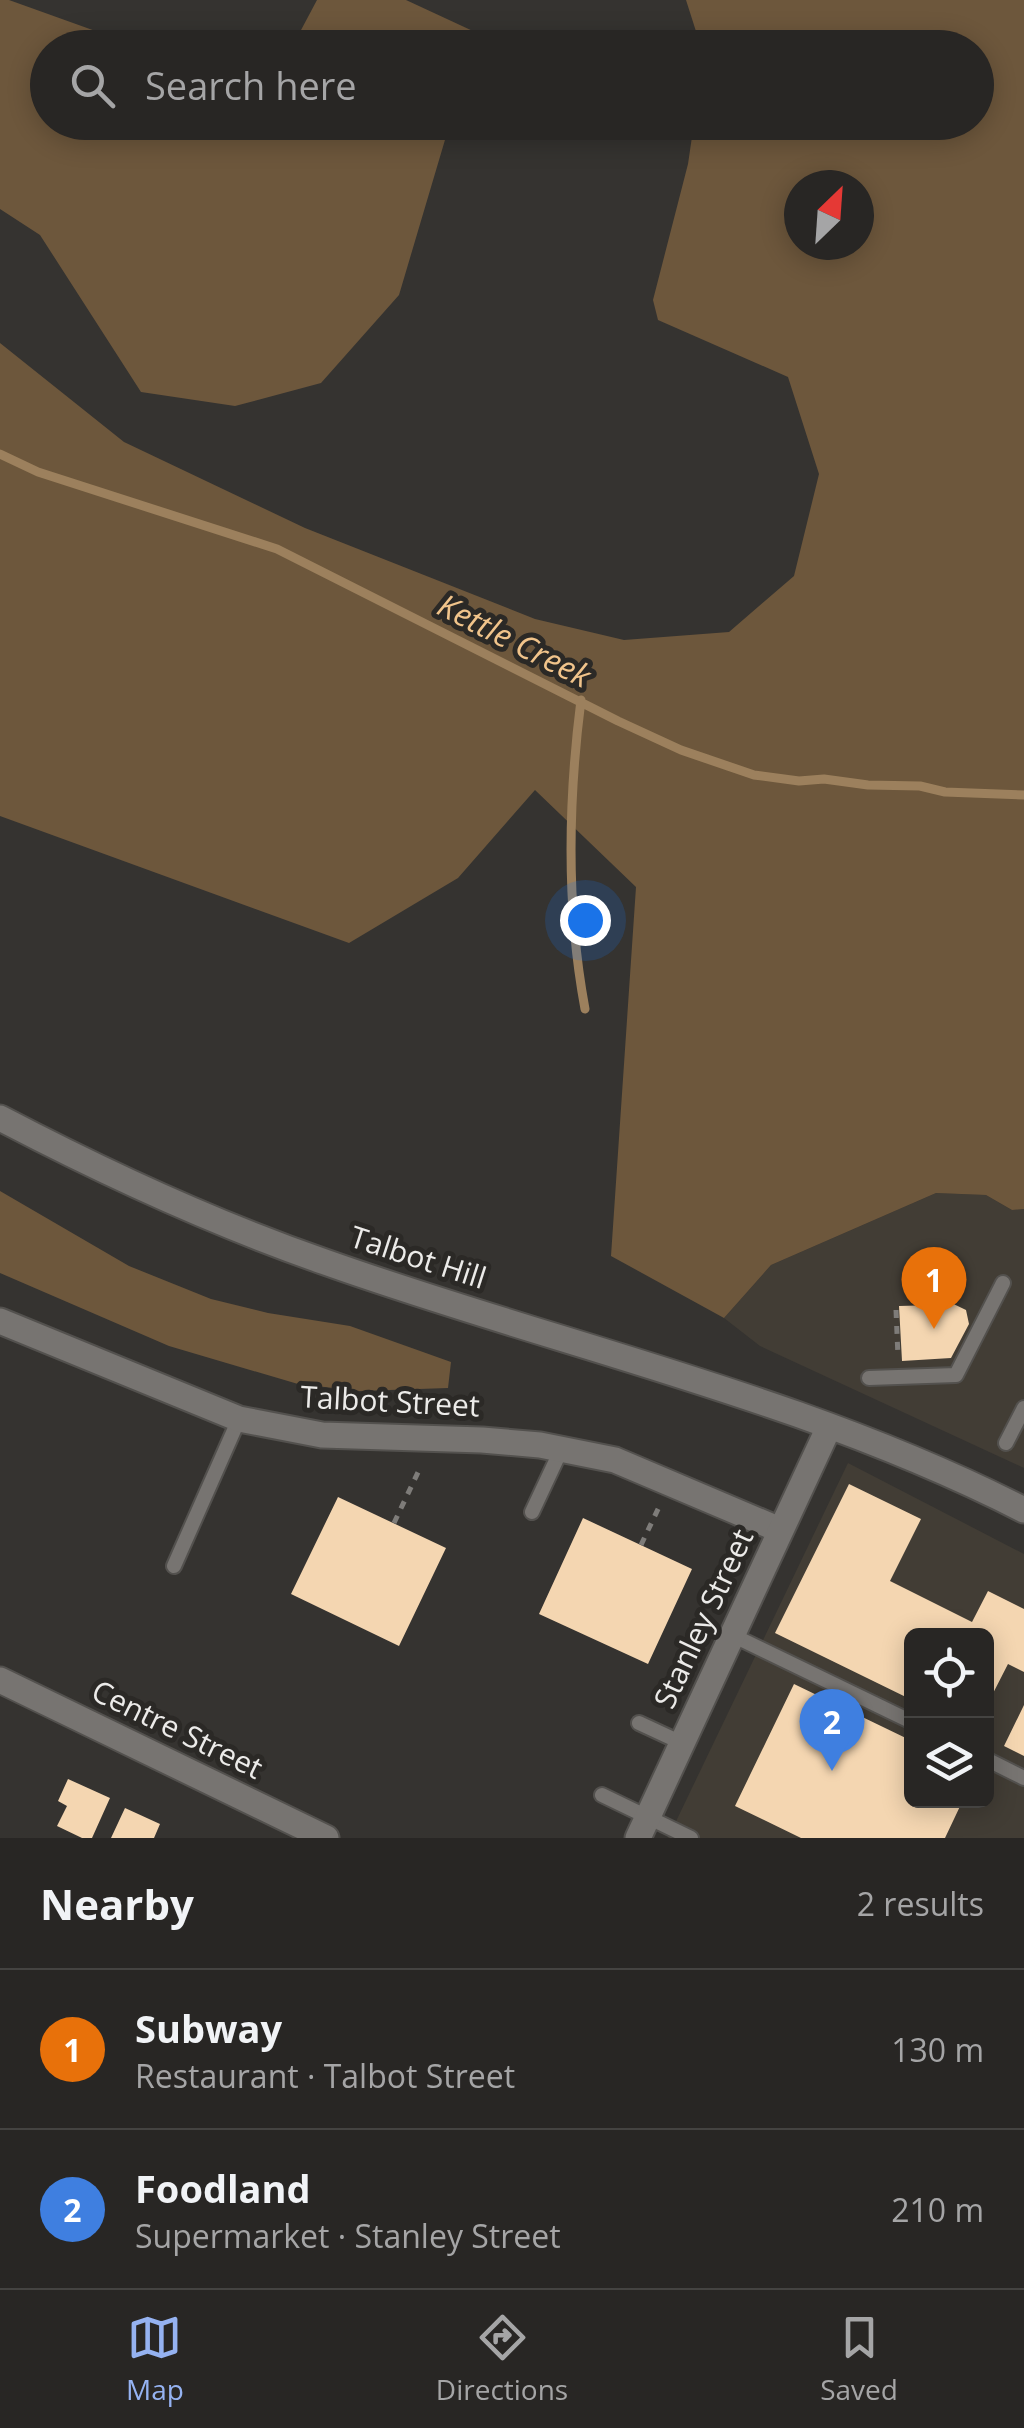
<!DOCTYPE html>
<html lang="en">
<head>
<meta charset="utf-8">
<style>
  :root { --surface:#282624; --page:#343231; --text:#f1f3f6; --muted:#a5a5a6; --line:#444341; --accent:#95b2f1 }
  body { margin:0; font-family:"Open Sans",sans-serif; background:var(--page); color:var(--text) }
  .controls { position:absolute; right:30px; bottom:30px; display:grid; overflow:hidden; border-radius:15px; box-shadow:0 5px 25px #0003 }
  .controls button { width:90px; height:90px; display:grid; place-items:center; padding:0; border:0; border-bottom:2px solid var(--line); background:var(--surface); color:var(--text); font:50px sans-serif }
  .compass { position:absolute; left:784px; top:170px; width:90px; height:90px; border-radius:50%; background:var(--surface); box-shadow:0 5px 25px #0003; rotate:25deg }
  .you { position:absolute; left:585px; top:920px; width:35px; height:35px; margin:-25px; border:8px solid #fff; border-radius:50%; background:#1a73e8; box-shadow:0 0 0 15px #1a73e833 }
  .badge { display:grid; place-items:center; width:65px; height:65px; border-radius:50%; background:var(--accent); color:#fff; font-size:32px; font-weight:700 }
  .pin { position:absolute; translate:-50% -82px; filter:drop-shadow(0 2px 5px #0008) }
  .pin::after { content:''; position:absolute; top:52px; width:35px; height:30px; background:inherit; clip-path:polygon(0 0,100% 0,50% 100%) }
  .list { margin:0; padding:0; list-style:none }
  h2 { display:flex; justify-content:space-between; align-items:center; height:130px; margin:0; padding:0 40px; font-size:42px }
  h2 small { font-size:32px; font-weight:400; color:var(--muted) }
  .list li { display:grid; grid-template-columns:65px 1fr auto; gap:30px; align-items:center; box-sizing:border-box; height:160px; padding:0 40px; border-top:2px solid var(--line) }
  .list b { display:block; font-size:38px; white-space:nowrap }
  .list p { margin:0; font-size:32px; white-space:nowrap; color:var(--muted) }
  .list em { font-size:32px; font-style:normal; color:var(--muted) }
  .icon { flex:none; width:55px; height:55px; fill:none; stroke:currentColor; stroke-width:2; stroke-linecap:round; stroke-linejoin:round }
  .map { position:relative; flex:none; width:1024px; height:1838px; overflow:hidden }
  .search { position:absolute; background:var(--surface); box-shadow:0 5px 25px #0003; left:30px; right:30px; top:30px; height:110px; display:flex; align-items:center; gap:25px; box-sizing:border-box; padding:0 35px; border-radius:55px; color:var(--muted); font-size:38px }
  .sheet { height:450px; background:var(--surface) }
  nav { display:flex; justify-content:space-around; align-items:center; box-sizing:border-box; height:140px; border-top:2px solid var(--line); background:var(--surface); font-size:28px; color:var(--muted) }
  nav a { display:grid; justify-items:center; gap:5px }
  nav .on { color:var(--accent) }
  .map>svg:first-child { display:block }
</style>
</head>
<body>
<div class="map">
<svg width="1024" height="1838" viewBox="0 0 1024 1838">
  <rect width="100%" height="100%" fill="#353330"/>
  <path fill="#423d35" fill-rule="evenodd" d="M936,1193L986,1195L1012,1210L1024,1209V1468L760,1346L724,1318L771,1265Z
    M848,1463L1024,1554V1838H668ZM912,1636H986V1800H912Z"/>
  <path fill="#6d573c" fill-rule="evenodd" d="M0,0H9L140,47L48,48V122L450,123L399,295L321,383L235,406L141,392L40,235L0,209Z
    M317,0H406L475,32L471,47H292Z
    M686,0H1024V1209L1012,1210L986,1195L936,1193L771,1265L724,1318L611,1256L636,887L535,790L458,878L349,943L0,816V343L124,442L305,528L535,619L624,640L729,632L794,576L819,474L788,377L658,320L653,300L688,164L694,123L976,122V48L701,47ZM859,185V245H799V185Z
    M0,1191L129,1266L211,1299L268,1313L350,1326L451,1362L448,1388L360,1391L298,1384L169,1346L0,1273Z"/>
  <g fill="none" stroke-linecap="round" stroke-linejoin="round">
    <path stroke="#9c805d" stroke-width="9" d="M0,454L38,472L277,549L618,721L681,750L754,775L799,781L824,779L868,785L920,786L945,792L1024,795
      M581,700C568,802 566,907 585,1009"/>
  </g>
  <path fill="#f4d6b1" d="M939,1297L966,1310L969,1324L951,1358L902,1361L899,1306L935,1305Z
    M849,1484L921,1519L890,1581L972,1622L988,1591L1024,1609V1672L1008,1664L986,1707V1636H912V1700L775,1633Z
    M338,1497L446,1548L399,1646L291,1594Z
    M583,1518L692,1569L648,1664L539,1614Z
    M794,1684L912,1741V1800H963L945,1838H801L735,1806Z
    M1024,1705V1756L1004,1746Z
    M68,1779L110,1798L92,1838H82L57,1826L67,1806L58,1801Z
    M125,1808L160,1824L154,1838H111Z"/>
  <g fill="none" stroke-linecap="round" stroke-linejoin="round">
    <defs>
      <path id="lane" d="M869,1378L956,1375L1003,1283
        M1006,1443L1024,1408
        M532,1512L561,1450
        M174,1566L239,1419
        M732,1635L912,1722
        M639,1723L682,1743
        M986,1759L1024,1778
        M602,1795L691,1838"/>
      <path id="street" d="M0,1321L239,1419L322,1435L482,1440L540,1445L615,1460L780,1530
        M0,1680L326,1838"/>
      <path id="secondary" d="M0,1118C105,1173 213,1223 325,1262C558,1345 803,1397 1024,1510
        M638,1838L829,1427"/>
    </defs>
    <use href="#lane" stroke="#53514e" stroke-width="18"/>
    <use href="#street" stroke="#53514e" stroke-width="29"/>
    <use href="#secondary" stroke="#53514e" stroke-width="29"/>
    <path stroke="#7e7c79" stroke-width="5" stroke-dasharray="8 8" stroke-linecap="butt" d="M896,1310L898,1357
      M394,1523L421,1466
      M641,1545L659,1507"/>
    <use href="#lane" stroke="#777471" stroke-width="14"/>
    <use href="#street" stroke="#777471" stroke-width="25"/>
    <use href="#secondary" stroke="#777471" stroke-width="25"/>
  </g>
  <g text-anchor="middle" stroke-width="10" stroke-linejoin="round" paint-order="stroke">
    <g font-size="30" fill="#ecebe9" stroke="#2b2926">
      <text transform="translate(418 1258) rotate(18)" y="10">Talbot Hill</text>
      <text transform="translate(390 1402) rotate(3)" y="10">Talbot Street</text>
      <text transform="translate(704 1619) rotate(-65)" y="10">Stanley Street</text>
      <text transform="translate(177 1730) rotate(26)" y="10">Centre Street</text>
    </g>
    <g font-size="32" font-style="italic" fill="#f1c48b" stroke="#2b2926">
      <text transform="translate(514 641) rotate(27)" y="11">Kettle Creek</text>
    </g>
  </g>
</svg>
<div class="controls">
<button><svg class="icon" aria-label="locate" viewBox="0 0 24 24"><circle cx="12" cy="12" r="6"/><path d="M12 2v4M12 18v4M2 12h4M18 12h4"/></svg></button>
<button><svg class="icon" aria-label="layers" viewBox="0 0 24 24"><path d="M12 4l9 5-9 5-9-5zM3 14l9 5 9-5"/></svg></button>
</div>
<svg class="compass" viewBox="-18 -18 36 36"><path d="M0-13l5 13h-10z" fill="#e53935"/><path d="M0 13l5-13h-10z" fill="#a5a5a6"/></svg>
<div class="you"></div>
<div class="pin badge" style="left:934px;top:1329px;background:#e8710a">1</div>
<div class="pin badge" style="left:832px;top:1771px;background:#3f7fe0">2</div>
<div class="search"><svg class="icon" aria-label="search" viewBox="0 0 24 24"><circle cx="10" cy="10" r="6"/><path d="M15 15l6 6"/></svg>Search here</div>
</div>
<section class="sheet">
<h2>Nearby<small>2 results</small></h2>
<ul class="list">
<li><span class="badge" style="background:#e8710a">1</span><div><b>Subway</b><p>Restaurant · Talbot Street</p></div><em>130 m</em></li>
<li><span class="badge" style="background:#3f7fe0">2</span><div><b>Foodland</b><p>Supermarket · Stanley Street</p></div><em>210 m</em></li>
</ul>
</section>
<nav>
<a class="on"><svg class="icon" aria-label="map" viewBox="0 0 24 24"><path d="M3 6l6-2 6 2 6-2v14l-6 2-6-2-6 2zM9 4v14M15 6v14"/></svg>Map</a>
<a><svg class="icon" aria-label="directions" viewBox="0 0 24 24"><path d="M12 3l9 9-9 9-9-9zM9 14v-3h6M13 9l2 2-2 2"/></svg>Directions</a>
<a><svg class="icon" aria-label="saved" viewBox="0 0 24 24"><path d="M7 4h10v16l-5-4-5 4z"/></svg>Saved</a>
</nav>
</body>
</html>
